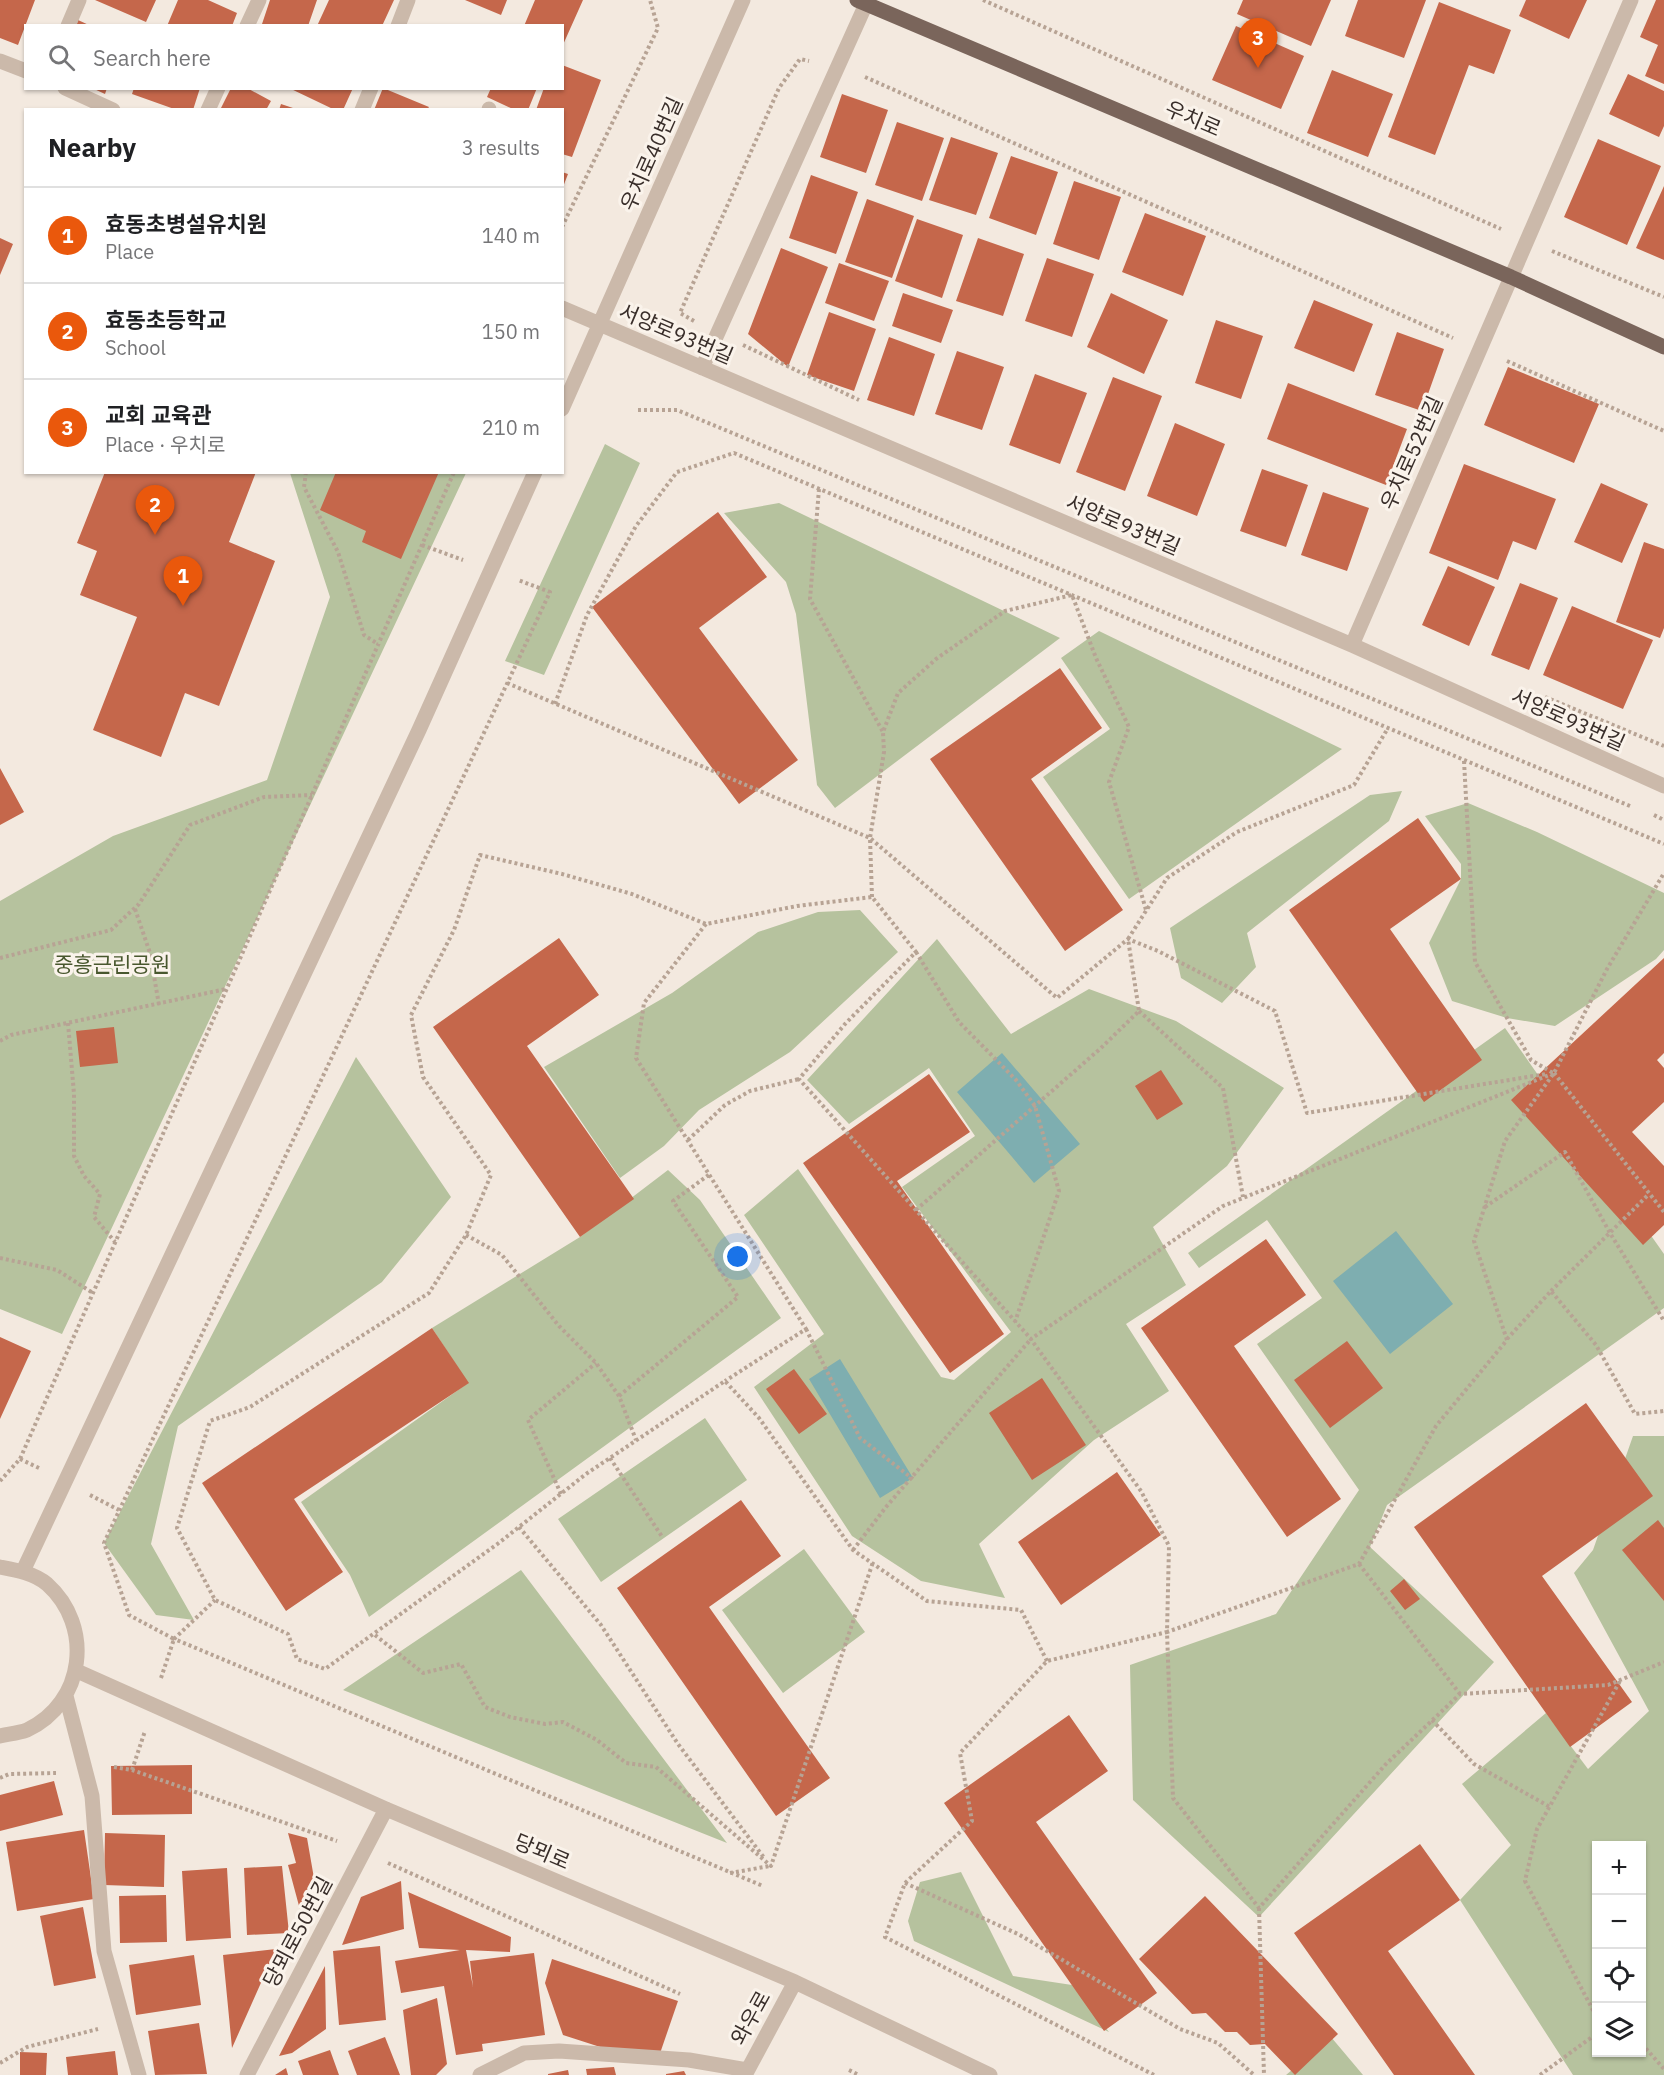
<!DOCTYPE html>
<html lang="en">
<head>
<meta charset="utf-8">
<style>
  :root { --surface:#fff; --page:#f6f6f6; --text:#202124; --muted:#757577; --line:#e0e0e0; --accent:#ea580c }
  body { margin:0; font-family:"IBM Plex Sans","Noto Sans KR",sans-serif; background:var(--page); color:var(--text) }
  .controls { position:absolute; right:18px; bottom:18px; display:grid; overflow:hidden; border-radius:0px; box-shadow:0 2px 4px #0004 }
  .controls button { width:54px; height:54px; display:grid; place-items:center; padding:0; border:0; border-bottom:2px solid var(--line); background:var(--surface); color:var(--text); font:30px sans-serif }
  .you { position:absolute; left:738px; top:1257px; width:21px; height:21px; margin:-15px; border:4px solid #fff; border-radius:50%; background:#1a73e8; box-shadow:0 0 0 9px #1a73e833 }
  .badge { display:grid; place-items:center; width:39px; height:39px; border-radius:50%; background:var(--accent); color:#fff; font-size:20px; font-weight:700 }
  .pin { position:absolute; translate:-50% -50px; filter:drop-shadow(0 2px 3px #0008) }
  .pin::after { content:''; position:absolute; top:32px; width:21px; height:18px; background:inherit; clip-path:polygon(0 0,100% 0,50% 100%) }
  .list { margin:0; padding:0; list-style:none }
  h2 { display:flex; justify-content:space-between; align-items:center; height:78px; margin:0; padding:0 24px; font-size:26px }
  h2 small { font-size:20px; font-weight:400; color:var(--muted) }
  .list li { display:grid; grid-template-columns:39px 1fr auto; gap:18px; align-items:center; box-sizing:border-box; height:96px; padding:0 24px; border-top:2px solid var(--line) }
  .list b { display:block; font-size:22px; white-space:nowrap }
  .list p { margin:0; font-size:20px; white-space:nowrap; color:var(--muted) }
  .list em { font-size:20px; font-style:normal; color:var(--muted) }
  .icon { flex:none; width:33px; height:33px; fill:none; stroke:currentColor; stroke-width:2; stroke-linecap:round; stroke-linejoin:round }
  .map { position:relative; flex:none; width:1664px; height:2075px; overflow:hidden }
  .search { position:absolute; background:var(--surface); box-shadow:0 2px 4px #0004; left:24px; top:24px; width:540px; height:66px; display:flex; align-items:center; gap:15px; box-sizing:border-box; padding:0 21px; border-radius:0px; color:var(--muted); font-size:22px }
  .panel { position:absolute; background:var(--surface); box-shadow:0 2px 4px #0004; left:24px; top:108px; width:540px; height:366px; border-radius:0px }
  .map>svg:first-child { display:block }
</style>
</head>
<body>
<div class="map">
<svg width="1664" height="2075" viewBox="0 0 1664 2075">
  <rect width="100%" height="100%" fill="#f3e9df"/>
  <path fill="#b6c29e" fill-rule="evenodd" d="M605,444L640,463L544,675L505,661Z
    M290,473H466L62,1334L0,1309V901L113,836L267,780L330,597Z
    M779,503L1060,638L835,808L817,785L796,614L786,582L724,513Z
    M1099,631L1342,749L1129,899L1043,777L1110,729L1061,658Z
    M1402,791L1389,821L1247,933L1256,967L1222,1003L1181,978L1170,928L1370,795Z
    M1468,803L1537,832L1664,893V950L1656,959L1555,1026L1507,1018L1452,1001L1429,943L1461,879V864L1425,816Z
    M860,910L898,952L790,1052L699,1110L664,1146L620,1178L544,1067L672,993L758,932L818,912Z
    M937,939L1011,1034L1089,989L1176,1021L1284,1088L1227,1166L1153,1227L1186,1285L1126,1324L1169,1391L1094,1440L979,1544L1005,1598L921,1581L852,1536L754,1387L824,1334L744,1215L798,1169L941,1377L954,1380L1011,1332L902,1187L975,1136L929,1068L849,1124L807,1080Z
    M1505,1028L1664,1254V1308L1387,1505L1370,1547L1494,1662L1259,1917L1133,1800L1130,1665L1276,1614L1359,1490L1257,1344L1322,1298L1267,1220L1199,1268L1188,1253Z
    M356,1057L451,1197L382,1282L178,1426L151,1544L194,1620L156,1615L104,1543Z
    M668,1170L700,1200L781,1318L369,1617L350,1575L301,1502L468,1383L432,1328L580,1237Z
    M705,1418L747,1480L601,1582L558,1519Z
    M1633,1436H1664V2075H1573L1460,1900L1511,1845L1462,1784L1546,1713L1588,1769L1649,1711L1574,1573L1593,1550ZM1596,1846H1642V2052H1596Z
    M804,1549L865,1632L783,1693L722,1610Z
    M521,1570L727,1843L343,1690Z
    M961,1872L1013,1976L1072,1985L1109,2032L914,1941L908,1921L920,1882Z
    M1331,2037L1363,2075H1286Z"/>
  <path fill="#7eaeb0" d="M1002,1053L1080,1144L1034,1183L957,1092Z
    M1396,1231L1453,1304L1390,1354L1333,1281Z
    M840,1359L913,1478L880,1498L809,1379Z"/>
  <path fill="#c5674b" d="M0,0H35L18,45L0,38Z
    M95,0H156L146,22Z
    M178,0H208L237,13L232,26H167Z
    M270,0H317L308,26H265L262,24Z
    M329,0H394L382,26H317Z
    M465,0H507L501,15Z
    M535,0H583L562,47V26H524Z
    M1243,0H1331L1311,46L1237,14Z
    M1358,0H1426L1404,58L1345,36Z
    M1526,0H1587L1569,39L1519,16Z
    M1656,0H1664V84L1645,76L1658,45L1640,37Z
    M1439,2L1511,30L1494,74L1469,65L1435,155L1388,137Z
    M78,20L91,26H76Z
    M1236,26L1304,56L1281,109L1212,80Z
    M562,65L601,80L572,157L562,154V110H536L544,88H562Z
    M1332,70L1393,94L1368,157L1307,133Z
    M1628,74L1664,91V126L1659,137L1609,114Z
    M92,88H107L105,94Z
    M134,88H200L193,110H177L132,94Z
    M231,88H247L271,101L266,110H220Z
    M289,88H353L343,110H335Z
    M383,88L429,107L427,110H374Z
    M491,88H537L528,110H515L487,97Z
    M842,94L888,110L866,173L820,157Z
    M281,104L296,109V110H279Z
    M897,122L944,138L922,201L875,185Z
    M951,137L998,153L976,215L929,200Z
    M1598,139L1661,166L1627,245L1564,217Z
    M1011,156L1058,172L1036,235L989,218Z
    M562,172L568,174L563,187H562Z
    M811,175L858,192L836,254L789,238Z
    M1074,181L1121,197L1099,260L1053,244Z
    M1664,186V260L1636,248Z
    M867,199L914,216L892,278L845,262Z
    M1145,213L1206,236L1183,296L1122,272Z
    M917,219L963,235L942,298L895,281Z
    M0,238L13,244L0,275Z
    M978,238L1024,254L1003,316L956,301Z
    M781,248L828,267L788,367L748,334Z
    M1047,258L1094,274L1072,337L1025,321Z
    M839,263L889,281L874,321L825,303Z
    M903,293L953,310L941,343L892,326Z
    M1111,293L1168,320L1144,374L1087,347Z
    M1314,300L1373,324L1354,372L1294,348Z
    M829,312L876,329L854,391L807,375Z
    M1216,320L1263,336L1241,399L1195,383Z
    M1397,332L1444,349L1422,411L1375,395Z
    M889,337L935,354L914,416L867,400Z
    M957,351L1004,367L982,430L935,414Z
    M1508,367L1599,404L1574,463L1484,425Z
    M1035,374L1087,393L1060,464L1009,445Z
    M1113,377L1162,396L1125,491L1076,472Z
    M1288,383L1407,429L1386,485L1267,439Z
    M1175,423L1225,444L1197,516L1147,496Z
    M1464,464L1556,499L1536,550L1513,541L1498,580L1429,553Z
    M1262,469L1308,485L1286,547L1240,531Z
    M105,472H256L229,542L275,561L219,706L185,693L161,757L93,730L137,617L80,595L97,551L77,543Z
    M336,472H439L401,559L362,542L366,531L320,510Z
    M1601,483L1648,504L1622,563L1574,542Z
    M1323,492L1369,508L1347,571L1301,555Z
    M718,512L767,577L699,628L798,760L739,804L592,607Z
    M1644,542L1664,549V628L1660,638L1616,622Z
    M1448,566L1495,587L1469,646L1422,625Z
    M1520,583L1558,598L1529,670L1491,655Z
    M1572,606L1653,640L1623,709L1543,675Z
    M1060,668L1102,728L1031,779L1123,910L1065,951L930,759Z
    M0,768L24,812L0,825Z
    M1418,818L1461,879L1390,929L1482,1060L1424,1102L1289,910Z
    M559,938L599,995L527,1046L634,1199L580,1237L433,1027Z
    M1664,958V1053L1657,1060L1664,1068V1102L1632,1132L1664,1166V1225L1643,1245L1511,1100Z
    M114,1027L118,1063L80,1067L76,1031Z
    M1161,1070L1183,1104L1157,1120L1135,1086Z
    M929,1074L970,1132L897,1181L1004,1334L950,1373L803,1163Z
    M1266,1239L1306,1295L1234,1346L1341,1499L1287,1537L1141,1328Z
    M432,1328L469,1383L294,1499L343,1572L286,1611L202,1483Z
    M0,1337L31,1351L0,1419Z
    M1347,1341L1383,1388L1330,1428L1294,1380Z
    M794,1369L827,1414L799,1434L766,1389Z
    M1042,1378L1086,1445L1032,1480L989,1413Z
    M1586,1403L1653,1496L1542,1576L1632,1702L1570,1747L1414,1527Z
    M1117,1472L1161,1535L1061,1605L1018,1542Z
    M741,1500L781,1556L709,1607L830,1778L776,1816L617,1588Z
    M1658,1520L1664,1528V1601L1622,1550Z
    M1404,1579L1420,1599L1405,1610L1390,1591Z
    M1069,1715L1108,1771L1036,1822L1157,1993L1104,2031L944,1803Z
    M192,1765V1814L112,1815L111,1766Z
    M54,1781L63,1815L0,1831V1795Z
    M84,1830L94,1899L17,1911L6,1842Z
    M105,1833L165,1835L164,1887L104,1885Z
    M288,1833L307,1838L315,1884L302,1917L288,1865L296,1863Z
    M1420,1844L1460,1900L1388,1951L1475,2075H1394L1294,1933Z
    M282,1866L289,1933L247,1935L244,1868Z
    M227,1868L231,1938L186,1941L182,1871Z
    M401,1881L404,1929L342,1945L361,1897Z
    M408,1892L511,1937L510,1952L466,1950L473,1987L470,1961L534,1953L545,2035L482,2044L483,2051L456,2055L444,1986L401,1993L395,1961L460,1950L419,1948Z
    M166,1895L167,1942L120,1943L119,1896Z
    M1205,1896L1338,2034L1295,2075L1265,2044L1250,2045L1237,2032H1225L1206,2013L1192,2014L1139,1959Z
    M83,1907L96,1978L54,1986L40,1916Z
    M380,1946L386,2020L339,2025L333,1951Z
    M276,1949L232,2048L223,1955Z
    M194,1955L201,2005L136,2015L129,1965Z
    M552,1959L678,2001L656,2065L563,2035L545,1983Z
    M325,1966L326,2029L292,2053L279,2056Z
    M437,1998L447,2064L436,2075H411L403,2010Z
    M199,2023L207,2074L155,2075L148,2031Z
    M385,2037L400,2075H357L348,2051Z
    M330,2050L339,2075H303L298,2061Z
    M115,2051L118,2075H68L66,2057Z
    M20,2052L47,2053L46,2075H20Z
    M614,2067L616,2075H587L586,2069Z
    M286,2068L288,2075H275Z
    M568,2070L569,2075H548V2074Z
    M684,2071L686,2075H666V2074Z"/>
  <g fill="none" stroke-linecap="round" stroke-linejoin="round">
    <path stroke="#b7a394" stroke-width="4" stroke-dasharray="3 3" stroke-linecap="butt" d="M983,0L1501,229
      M865,77L1453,338
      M562,227L658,28L650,0
      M1552,251L1664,297
      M694,321L680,313L779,88L800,59L809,61
      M743,345L859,400
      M1507,361L1664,431
      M638,410H677L1630,806
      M306,472L304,487L338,552L364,635L378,644
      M819,489L810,599L883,732
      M422,545L463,560
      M507,683L870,838L1057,998L1128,939L1158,951L1275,1011L1307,1113L1546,1074
      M1545,697L1664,746
      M555,704L587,615L636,526L677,472L734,453L1664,844
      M1464,761L1475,962L1531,1060L1553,1073
      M1654,815L1664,820
      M872,897L870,838L884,752L883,732L898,693L936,659L1005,611L1072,595L1096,658L1129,727L1109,782L1146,910
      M135,909L150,953L159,1005
      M706,924L644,1003L636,1058L806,1329L725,1381
      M916,952L959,1022L1016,1080L1035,1106L1059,1191L1015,1322
      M0,958L111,930L139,904L190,825L264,797L312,795
      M1139,1011L1223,1088L1243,1197
      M68,1023L74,1094V1156L84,1176L100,1194L94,1217L115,1242
      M0,1041L11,1035L226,989
      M1554,1073L1664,1212
      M688,1140L725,1105L750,1091L799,1079
      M1485,1207L1565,1152L1610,1233L1664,1321
      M916,1210L1101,1048L1139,1011L1128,939L1167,878L1237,832L1354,785L1388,728
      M466,1235L502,1255L559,1326L596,1363L619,1396L636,1440
      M0,1258L57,1270L93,1293
      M1551,1291L1649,1194
      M806,1329L860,1438L913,1479
      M1030,1338L1141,1491L1169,1546L1167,1632L1359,1564L1436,1426L1507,1340L1474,1241L1505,1141L1554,1073L1607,969L1664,873
      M1507,1339L1551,1291L1596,1345L1635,1414L1664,1411
      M619,1396L738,1297L673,1201L710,1174
      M610,1458L663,1538
      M20,1459L41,1469
      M0,1481L20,1459L454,472
      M561,1494L528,1420L596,1363
      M90,1495L119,1510
      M519,1527L601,1625L678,1744L765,1859
      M853,1550L886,1507L1031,1339
      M1359,1564L1460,1694
      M375,1635L423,1673L461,1664L485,1707L510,1717L545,1724L563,1722L597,1740L626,1763L656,1767L771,1866L873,1562
      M172,1638L763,1886
      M174,1639L215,1600
      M1047,1661L1021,1610L927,1601L853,1550L759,1418L725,1381L586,1474L500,1542L325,1669L297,1659L288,1634L215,1600L177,1528L210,1421L250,1407L429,1293L466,1235L491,1175L423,1077L411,1015L454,930L480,855L562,874L632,894L706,924L797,906L872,897L916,952L845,1024L799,1079L1031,1339L1223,1206L1554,1073
      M161,1678L174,1639L129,1615L104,1543L550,592L518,580
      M1432,1720L1474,1764L1550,1807
      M114,1767L132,1770L337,1841
      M132,1770L145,1731
      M0,1778L9,1774L56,1773
      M388,1863L680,1994
      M730,1873L770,1866
      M905,1883L1018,1934L1180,2029L1218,2043L1254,2075
      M1259,1908L1264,2075
      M1596,2016L1525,1881L1537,1829L1620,1681
      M1642,2044L1664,2069
      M0,2063L27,2047L98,2029
      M849,2070L859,2075
      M1154,2075L885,1937L905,1883L972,1821L960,1753L1047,1661L1167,1632L1173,1798L1259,1908L1386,1764L1460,1694L1608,1685L1664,1662
      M1540,2075L1596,2034"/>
    <path stroke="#cbb9aa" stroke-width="15" d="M68,26L79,0
      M247,26L259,0
      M398,26L408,0
      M0,61L26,71
      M65,88L113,110
      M208,110L218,88
      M362,110L371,88
      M489,110V109
      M562,308L1352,645L1664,786
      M702,368L866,4
      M562,409L743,0
      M1352,645L1631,0
      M0,1567C16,1570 34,1573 47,1584C94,1626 85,1703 27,1730C19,1733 9,1734 0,1736
      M23,1571L419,730L535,472
      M77,1671L386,1809L795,1982L990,2075
      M66,1696L92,1796L104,1951L139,2075
      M247,2075L386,1809
      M480,2075L524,2053L559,2051L689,2060L747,2070
      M745,2075L795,1982"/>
    <path stroke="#7a655b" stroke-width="15" d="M857,0L1511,277L1664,347"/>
  </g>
  <g text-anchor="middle" stroke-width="6" stroke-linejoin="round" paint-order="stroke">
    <g font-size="21" fill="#392e2a" stroke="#faf3eb">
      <text transform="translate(1193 119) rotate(23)" y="7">우치로</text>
      <text transform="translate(652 154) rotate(-66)" y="7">우치로40번길</text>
      <text transform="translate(676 334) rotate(23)" y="7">서양로93번길</text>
      <text transform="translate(1412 453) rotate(-66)" y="7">우치로52번길</text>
      <text transform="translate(1123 525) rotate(23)" y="7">서양로93번길</text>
      <text transform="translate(1568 720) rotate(24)" y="7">서양로93번길</text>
      <text transform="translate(542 1852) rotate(23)" y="7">당뫼로</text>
      <text transform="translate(298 1932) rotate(-62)" y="7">당뫼로50번길</text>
      <text transform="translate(751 2018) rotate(-61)" y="7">와우로</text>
    </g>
    <g font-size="21" fill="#48572e" stroke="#faf3eb">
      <text x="112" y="972">중흥근린공원</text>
    </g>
  </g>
</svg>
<div class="controls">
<button>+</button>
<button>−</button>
<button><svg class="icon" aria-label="locate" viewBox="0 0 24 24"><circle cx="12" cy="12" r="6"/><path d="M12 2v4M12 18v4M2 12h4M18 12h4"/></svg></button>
<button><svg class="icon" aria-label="layers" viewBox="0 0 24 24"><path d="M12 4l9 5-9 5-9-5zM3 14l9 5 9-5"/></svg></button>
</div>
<div class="you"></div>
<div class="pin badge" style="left:183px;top:606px">1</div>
<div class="pin badge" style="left:155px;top:535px">2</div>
<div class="pin badge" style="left:1258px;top:68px">3</div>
<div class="search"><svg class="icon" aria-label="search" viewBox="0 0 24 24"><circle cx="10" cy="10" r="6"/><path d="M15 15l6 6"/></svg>Search here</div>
<section class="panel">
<h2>Nearby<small>3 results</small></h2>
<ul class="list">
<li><span class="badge">1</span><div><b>효동초병설유치원</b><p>Place</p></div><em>140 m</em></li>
<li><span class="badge">2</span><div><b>효동초등학교</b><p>School</p></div><em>150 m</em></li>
<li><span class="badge">3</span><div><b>교회 교육관</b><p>Place · 우치로</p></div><em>210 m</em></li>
</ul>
</section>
</div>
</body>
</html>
